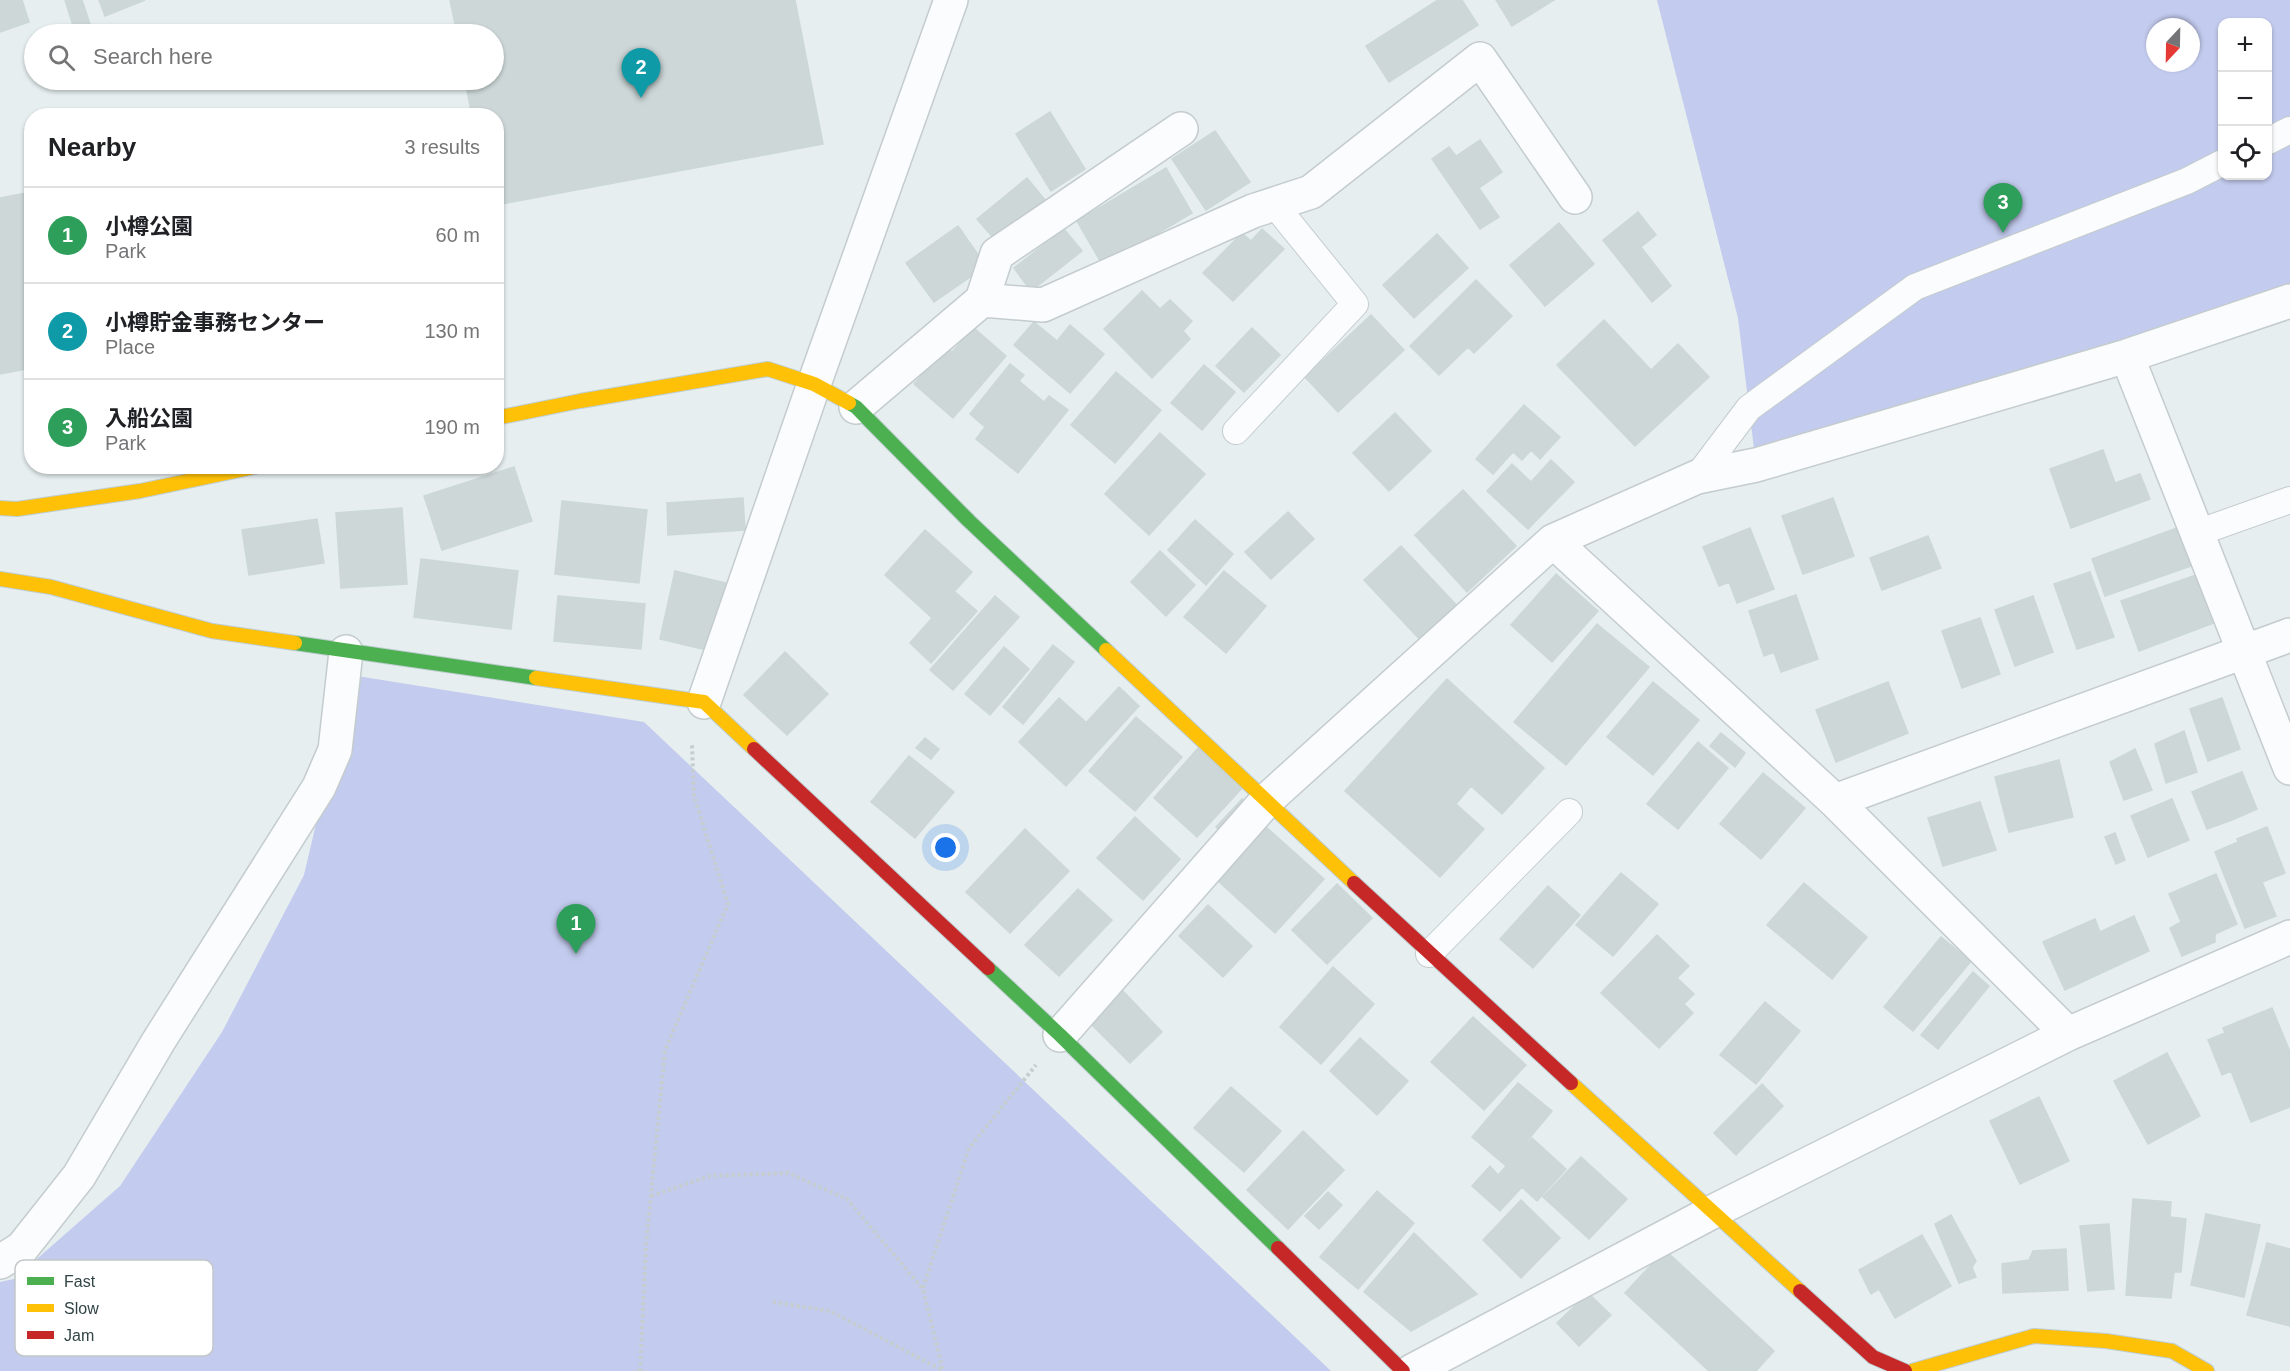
<!DOCTYPE html>
<html lang="en">
<head>
<meta charset="utf-8">
<style>
  :root { --surface:#fff; --page:#f2f2f2; --text:#202124; --muted:#757577; --line:#e0e0e0; --accent:#0f766e }
  body { margin:0; font-family:Helvetica,"Noto Sans JP",sans-serif; background:var(--page); color:var(--text) }
  .controls { position:absolute; right:18px; top:18px; display:grid; overflow:hidden; border-radius:12px; box-shadow:0 2px 4px #0004 }
  .controls button { width:54px; height:54px; display:grid; place-items:center; padding:0; border:0; border-bottom:2px solid var(--line); background:var(--surface); color:var(--text); font:30px sans-serif }
  .compass { position:absolute; left:2146px; top:18px; width:54px; height:54px; border-radius:50%; background:var(--surface); box-shadow:0 2px 4px #0004; rotate:202deg }
  .you { position:absolute; left:946px; top:848px; width:21px; height:21px; margin:-15px; border:4px solid #fff; border-radius:50%; background:#1a73e8; box-shadow:0 0 0 9px #1a73e833 }
  .badge { display:grid; place-items:center; width:39px; height:39px; border-radius:50%; background:var(--accent); color:#fff; font-size:20px; font-weight:700 }
  .pin { position:absolute; translate:-50% -50px; filter:drop-shadow(0 2px 3px #0008) }
  .pin::after { content:''; position:absolute; top:32px; width:21px; height:18px; background:inherit; clip-path:polygon(0 0,100% 0,50% 100%) }
  .list { margin:0; padding:0; list-style:none }
  h2 { display:flex; justify-content:space-between; align-items:center; height:78px; margin:0; padding:0 24px; font-size:26px }
  h2 small { font-size:20px; font-weight:400; color:var(--muted) }
  .list li { display:grid; grid-template-columns:39px 1fr auto; gap:18px; align-items:center; box-sizing:border-box; height:96px; padding:0 24px; border-top:2px solid var(--line) }
  .list b { display:block; font-size:22px; white-space:nowrap }
  .list p { margin:0; font-size:20px; white-space:nowrap; color:var(--muted) }
  .list em { font-size:20px; font-style:normal; color:var(--muted) }
  .icon { flex:none; width:33px; height:33px; fill:none; stroke:currentColor; stroke-width:2; stroke-linecap:round; stroke-linejoin:round }
  .map { position:relative; flex:none; width:2290px; height:1371px; overflow:hidden }
  .search { position:absolute; background:var(--surface); box-shadow:0 2px 4px #0004; left:24px; top:24px; width:480px; height:66px; display:flex; align-items:center; gap:15px; box-sizing:border-box; padding:0 21px; border-radius:33px; color:var(--muted); font-size:22px }
  .panel { position:absolute; background:var(--surface); box-shadow:0 2px 4px #0004; left:24px; top:108px; width:480px; height:366px; border-radius:24px }
  .map>svg:first-child { display:block }
</style>
</head>
<body>
<div class="map">
<svg width="2290" height="1371" viewBox="0 0 2290 1371">
  <rect width="100%" height="100%" fill="#e6eeef"/>
  <path fill="#c3cbee" fill-rule="evenodd" d="M1657,0H2290V290L1756,465L1738,318ZM2222,22H2268V176H2222ZM2155,27H2191V63H2155Z
    M351,675L644,722L1331,1371H0V1282L14,1279L120,1186L222,1032L304,875Z"/>
  <path fill="#cdd7d7" stroke="#ccd7d7" stroke-width="1.5" d="M0,0H22L29,22L0,32Z
    M65,0H82L90,24L74,29Z
    M99,0H145L105,16Z
    M450,0H795L823,144L496,205V116H472L465,80H494V34H457Z
    M1438,0H1462L1478,25L1389,82L1366,46Z
    M1496,0H1554L1512,26Z
    M1050,112L1085,169L1051,191L1016,134Z
    M1215,131L1250,182L1206,210L1172,159Z
    M1480,140L1502,172L1479,188L1499,217L1480,229L1432,159L1449,147L1456,156Z
    M1166,168L1192,213L1103,266L1077,221Z
    M1027,178L1045,200L996,241L977,219Z
    M32,192V368L0,374V198Z
    M1638,212L1656,235L1641,247L1671,286L1652,302L1603,240Z
    M1559,223L1594,264L1545,306L1510,265Z
    M958,226L986,266L934,302L906,263Z
    M1064,229L1082,251L1031,291L1014,268Z
    M1262,229L1284,249L1233,301L1203,273L1242,233L1251,241Z
    M1437,234L1468,268L1414,318L1383,285Z
    M1476,280L1512,316L1474,353L1468,347L1439,375L1410,346Z
    M1142,291L1160,309L1170,300L1192,321L1183,331L1190,339L1152,378L1104,329Z
    M1371,315L1404,350L1338,412L1305,377Z
    M1604,320L1651,370L1678,344L1709,377L1635,446L1557,365Z
    M1034,322L1057,341L1070,325L1104,354L1070,393L1014,345Z
    M974,328L1006,356L953,418L914,384L946,347L952,352Z
    M1252,328L1280,355L1244,392L1216,366Z
    M1010,364L1024,375L1019,381L1044,402L1049,396L1068,410L1018,473L976,439L985,427L970,414Z
    M1204,365L1235,392L1202,430L1171,403Z
    M1116,372L1161,410L1115,463L1071,425Z
    M1524,405L1560,437L1540,459L1531,450L1522,460L1513,452L1493,474L1476,459Z
    M1395,413L1431,451L1389,491L1353,453Z
    M1160,433L1205,474L1149,535L1105,494Z
    M2103,450L2115,483L2140,474L2150,499L2071,528L2050,469Z
    M1551,460L1574,482L1528,529L1487,491L1512,464L1531,482Z
    M514,467L532,521L442,550L424,496Z
    M1463,490L1516,546L1467,592L1415,535Z
    M743,498L745,530L668,535L667,503Z
    M1833,498L1854,556L1803,574L1782,516Z
    M562,501L647,510L639,583L555,574Z
    M402,508L407,584L341,588L336,513Z
    M1288,512L1314,539L1271,579L1245,552Z
    M317,519L324,563L249,575L242,530Z
    M1195,520L1233,554L1206,585L1168,550Z
    M1750,528L1774,589L1737,603L1729,582L1719,586L1703,547Z
    M2177,528L2191,566L2105,596L2092,559Z
    M925,530L972,572L931,617L885,575Z
    M1928,536L1941,568L1882,590L1870,558Z
    M1401,546L1461,610L1424,644L1364,580Z
    M1160,551L1195,585L1166,616L1131,582Z
    M421,559L518,571L511,629L414,617Z
    M675,571L726,583L711,651L660,639Z
    M1224,571L1266,606L1226,653L1184,617Z
    M2090,572L2114,637L2077,649L2054,584Z
    M2202,573L2219,621L2139,651L2121,601Z
    M1556,574L1598,611L1552,662L1511,625Z
    M955,592L977,611L931,663L910,643Z
    M1796,595L1818,659L1781,672L1774,652L1764,656L1749,611Z
    M558,596L645,604L641,649L554,641Z
    M995,596L1019,617L953,690L930,670Z
    M2033,596L2053,652L2015,666L1995,610Z
    M1980,618L2000,674L1962,688L1942,631Z
    M1597,624L1649,667L1566,765L1514,722Z
    M1053,645L1074,662L1023,724L1003,707Z
    M1004,647L1029,669L990,715L965,694Z
    M785,652L828,694L787,735L744,695Z
    M1447,679L1544,768L1502,814L1471,786L1456,804L1484,829L1440,877L1345,791Z
    M1653,682L1699,720L1653,775L1607,737Z
    M1888,682L1908,733L1836,762L1816,710Z
    M1119,687L1139,706L1107,741L1086,723Z
    M1059,698L1107,741L1066,786L1019,742Z
    M2222,698L2240,749L2208,761L2190,709Z
    M1136,717L1182,757L1135,811L1089,771Z
    M2184,731L2197,772L2166,783L2155,744Z
    M1721,733L1745,753L1735,767L1710,746Z
    M925,738L939,749L931,759L916,748Z
    M1698,742L1728,768L1678,829L1647,804Z
    M1199,747L1243,787L1197,837L1154,798Z
    M2135,749L2152,790L2124,800L2110,762Z
    M909,756L954,792L915,838L871,802Z
    M2059,760L2073,817L2009,832L1995,777Z
    M2242,772L2257,809L2232,820L2216,782Z
    M1763,773L1805,808L1761,859L1720,824Z
    M2216,782L2232,820L2207,829L2192,792Z
    M1242,799L1252,809L1226,837L1216,827Z
    M2172,799L2189,840L2148,857L2131,816Z
    M1980,802L1996,850L1943,866L1928,818Z
    M1135,817L1180,859L1143,900L1097,858Z
    M1266,827L1324,879L1275,933L1217,880Z
    M2267,827L2285,873L2262,882L2276,916L2245,928L2215,852L2238,842L2237,839Z
    M1025,829L1069,871L1010,933L966,892Z
    M2115,833L2125,860L2116,864L2105,837Z
    M1621,873L1658,904L1613,956L1576,925Z
    M2216,874L2237,924L2215,934V942L2182,956L2170,928L2181,922L2169,894Z
    M1804,883L1867,937L1832,979L1767,925Z
    M1337,884L1372,918L1327,964L1292,930Z
    M1548,886L1580,915L1533,968L1500,939Z
    M1078,889L1112,920L1059,976L1025,945Z
    M1208,905L1252,946L1223,977L1179,936Z
    M2134,916L2149,951L2065,990L2043,942L2095,919L2100,932Z
    M1657,935L1689,966L1677,978L1694,994L1684,1004L1693,1013L1659,1048L1601,993Z
    M1941,937L1971,961L1913,1031L1884,1007Z
    M1333,967L1374,1004L1321,1064L1280,1027Z
    M1973,972L1989,986L1938,1049L1921,1035Z
    M1121,989L1162,1032L1130,1063L1088,1021Z
    M1765,1002L1800,1031L1756,1084L1720,1055Z
    M2272,1008L2290,1052V1107L2251,1122L2231,1071L2222,1075L2208,1040L2225,1033L2223,1028Z
    M1473,1017L1526,1065L1484,1110L1431,1062Z
    M1360,1038L1408,1081L1377,1115L1330,1071Z
    M2167,1053L2200,1116L2148,1144L2114,1081Z
    M1518,1083L1552,1111L1506,1166L1472,1137Z
    M1762,1084L1783,1106L1736,1155L1714,1133Z
    M1231,1087L1281,1131L1244,1172L1194,1128Z
    M2039,1097L2069,1161L2020,1184L1990,1121Z
    M1303,1131L1344,1170L1288,1229L1247,1190Z
    M1532,1138L1566,1169L1537,1201L1522,1187L1500,1211L1472,1186L1490,1166L1498,1175Z
    M1581,1157L1627,1199L1589,1239L1543,1197Z
    M1377,1191L1414,1223L1358,1289L1320,1257Z
    M1328,1192L1342,1205L1319,1229L1305,1216Z
    M2133,1199L2171,1202L2170,1217L2186,1219L2181,1272H2174L2171,1298L2126,1295Z
    M1521,1200L1560,1238L1521,1278L1483,1240Z
    M2206,1214L2260,1225L2244,1297L2191,1285Z
    M1951,1215L1976,1261L1972,1267L1976,1277L1959,1283L1935,1224Z
    M2109,1224L2114,1289L2088,1291L2080,1226Z
    M1414,1233L1477,1294L1411,1331L1364,1292Z
    M1922,1235L1951,1286L1895,1318L1879,1289L1871,1294L1859,1270Z
    M2267,1243L2290,1249V1326L2247,1315Z
    M2066,1249L2068,1290L2003,1293L2002,1264L2029,1260L2033,1251Z
    M1665,1250L1774,1351L1756,1371H1709L1625,1293Z
    M1588,1293L1611,1315L1579,1346L1557,1323Z"/>
  <g fill="none" stroke-linecap="round" stroke-linejoin="round">
    <defs>
      <path id="lane" d="M2268,141L2290,130
        M1236,431L1355,304L1274,204
        M1697,477L1749,408L1915,287L2187,181L2222,163
        M2197,533L2290,500
        M1429,954L1569,812"/>
      <path id="street" d="M982,300L997,254L1181,129
        M2127,356L2290,768
        M856,407L982,300L1043,305L1253,211L1311,192L1480,59L1575,197
        M1553,541L1835,801L2068,1034
        M704,702L814,384L951,0
        M1835,801L2290,635
        M1060,1035L1267,800L1553,541L1697,477L1756,465L2127,356L2290,301
        M0,1262L22,1248L79,1176L158,1042L319,787L335,750L346,652
        M1412,1371L1714,1211L2068,1034L2290,937"/>
      <path id="fast" d="M849,403L856,407L969,521L1106,650
        M295,643L536,678
        M988,968L1060,1035L1278,1248"/>
      <path id="slow" d="M496,418L580,401L768,369L814,384L849,403
        M0,508L17,509L140,491L259,466
        M0,579L51,587L212,631L295,643
        M1106,650L1354,883
        M536,678L704,702L754,749
        M1571,1083L1800,1291
        M1912,1371L2034,1336L2106,1341L2172,1351L2207,1371"/>
      <path id="jam" d="M754,749L988,968
        M1354,883L1571,1083
        M1278,1248L1403,1371
        M1800,1291L1873,1357L1905,1371"/>
    </defs>
    <use href="#lane" stroke="#c4cccd" stroke-width="28"/>
    <use href="#street" stroke="#c4cccd" stroke-width="36"/>
    <use href="#fast" stroke="#becdd1" stroke-width="16"/>
    <use href="#slow" stroke="#becdd1" stroke-width="16"/>
    <use href="#jam" stroke="#becdd1" stroke-width="16"/>
    <path stroke="#c5cdce" stroke-width="4" stroke-dasharray="3 3" stroke-linecap="butt" d="M651,1196L710,1176L788,1173L847,1199L923,1289L943,1371
      M923,1288L969,1148L1036,1065
      M773,1302L830,1311L942,1370
      M640,1371L646,1246L665,1050L728,904L694,796L692,745"/>
    <use href="#lane" stroke="#fbfcfd" stroke-width="26"/>
    <use href="#street" stroke="#fbfcfd" stroke-width="33"/>
    <use href="#fast" stroke="#4caf50" stroke-width="14"/>
    <use href="#slow" stroke="#ffc107" stroke-width="14"/>
    <use href="#jam" stroke="#c62828" stroke-width="14"/>
  </g>
  <rect x="15" y="1260" width="198" height="96" rx="9" fill="#fff" stroke="#c2c7c7" stroke-width="1.5"/>
  <rect x="27" y="1277" width="27" height="8" fill="#4caf50"/>
  <rect x="27" y="1304" width="27" height="8" fill="#ffc107"/>
  <rect x="27" y="1331" width="27" height="8" fill="#c62828"/>
  <g font-size="16" fill="#324445">
    <text x="64" y="1287">Fast</text>
    <text x="64" y="1314">Slow</text>
    <text x="64" y="1341">Jam</text>
  </g>
</svg>
<div class="controls">
<button>+</button>
<button>−</button>
<button><svg class="icon" aria-label="locate" viewBox="0 0 24 24"><circle cx="12" cy="12" r="6"/><path d="M12 2v4M12 18v4M2 12h4M18 12h4"/></svg></button>
</div>
<svg class="compass" viewBox="-18 -18 36 36"><path d="M0-13l5 13h-10z" fill="#e53935"/><path d="M0 13l5-13h-10z" fill="#757577"/></svg>
<div class="you"></div>
<div class="pin badge" style="left:576px;top:954px;background:#2e9e5b">1</div>
<div class="pin badge" style="left:641px;top:98px;background:#0f9aa8">2</div>
<div class="pin badge" style="left:2003px;top:233px;background:#2e9e5b">3</div>
<div class="search"><svg class="icon" aria-label="search" viewBox="0 0 24 24"><circle cx="10" cy="10" r="6"/><path d="M15 15l6 6"/></svg>Search here</div>
<section class="panel">
<h2>Nearby<small>3 results</small></h2>
<ul class="list">
<li><span class="badge" style="background:#2e9e5b">1</span><div><b>小樽公園</b><p>Park</p></div><em>60 m</em></li>
<li><span class="badge" style="background:#0f9aa8">2</span><div><b>小樽貯金事務センター</b><p>Place</p></div><em>130 m</em></li>
<li><span class="badge" style="background:#2e9e5b">3</span><div><b>入船公園</b><p>Park</p></div><em>190 m</em></li>
</ul>
</section>
</div>
</body>
</html>
